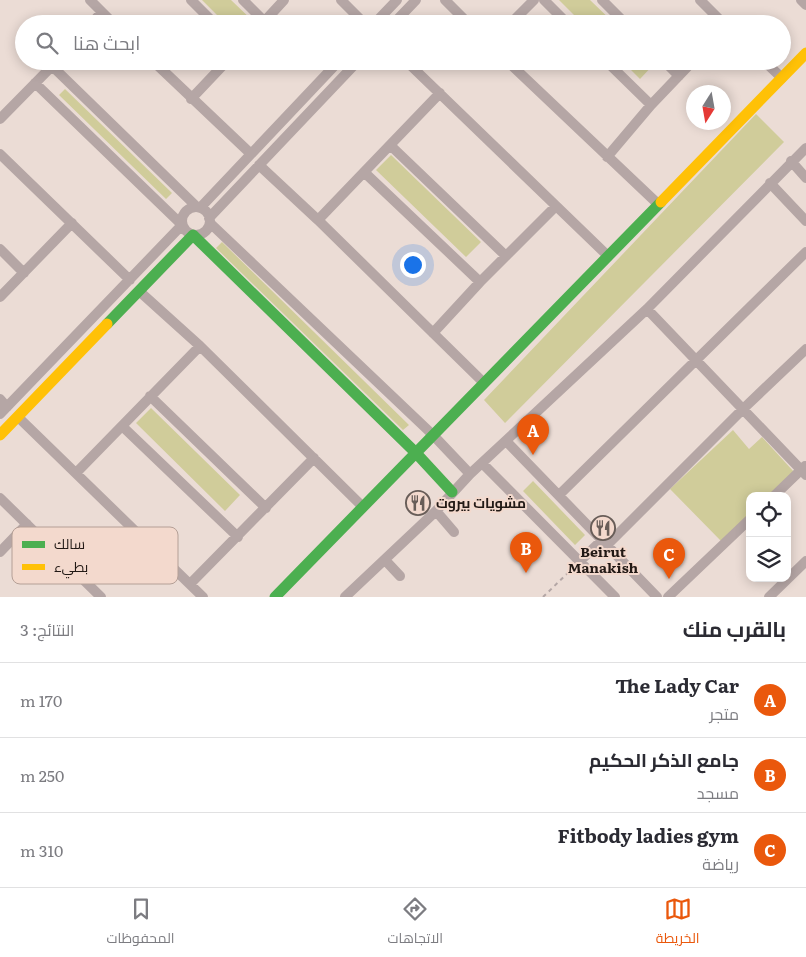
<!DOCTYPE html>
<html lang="ar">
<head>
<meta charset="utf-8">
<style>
  :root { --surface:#fff; --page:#f7f7f7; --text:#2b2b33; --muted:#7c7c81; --line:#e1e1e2; --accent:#ea580c }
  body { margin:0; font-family:Literata,Cairo,serif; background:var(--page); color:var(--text); direction:rtl }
  .controls { position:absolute; right:15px; bottom:15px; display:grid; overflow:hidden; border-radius:10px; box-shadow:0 2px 12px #0003 }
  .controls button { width:45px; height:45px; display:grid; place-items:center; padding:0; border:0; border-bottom:1px solid var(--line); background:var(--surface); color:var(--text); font:25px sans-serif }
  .compass { position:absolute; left:686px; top:85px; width:45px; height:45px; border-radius:50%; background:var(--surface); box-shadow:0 2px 12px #0003; rotate:191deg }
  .you { position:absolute; left:412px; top:264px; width:18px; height:18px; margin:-12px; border:4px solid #fff; border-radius:50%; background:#1a73e8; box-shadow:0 0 0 8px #1a73e833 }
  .badge { display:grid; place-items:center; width:32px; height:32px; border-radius:50%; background:var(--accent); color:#fff; font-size:16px; font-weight:700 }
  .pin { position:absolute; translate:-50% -41px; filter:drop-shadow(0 1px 2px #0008) }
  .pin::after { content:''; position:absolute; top:26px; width:18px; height:15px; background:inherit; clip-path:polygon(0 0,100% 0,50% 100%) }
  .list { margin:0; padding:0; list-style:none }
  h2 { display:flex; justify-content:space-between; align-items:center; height:65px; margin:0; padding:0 20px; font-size:21px }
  h2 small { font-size:16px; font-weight:400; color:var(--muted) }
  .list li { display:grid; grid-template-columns:32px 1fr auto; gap:15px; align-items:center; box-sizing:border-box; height:75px; padding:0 20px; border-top:1px solid var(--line) }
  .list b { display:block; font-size:19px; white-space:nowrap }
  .list p { margin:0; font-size:16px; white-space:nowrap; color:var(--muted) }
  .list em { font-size:16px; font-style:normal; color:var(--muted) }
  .icon { flex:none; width:28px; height:28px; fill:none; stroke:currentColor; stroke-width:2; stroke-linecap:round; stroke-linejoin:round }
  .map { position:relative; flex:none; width:806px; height:597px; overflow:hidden; direction:ltr }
  .search { position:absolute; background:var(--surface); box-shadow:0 2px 12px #0003; left:15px; right:15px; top:15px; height:55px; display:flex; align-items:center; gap:12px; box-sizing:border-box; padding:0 18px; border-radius:28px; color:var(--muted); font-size:19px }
  .sheet { height:290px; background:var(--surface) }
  nav { display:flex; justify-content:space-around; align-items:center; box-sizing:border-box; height:70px; border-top:1px solid var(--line); background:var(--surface); font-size:14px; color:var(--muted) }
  nav a { display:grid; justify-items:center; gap:2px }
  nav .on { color:var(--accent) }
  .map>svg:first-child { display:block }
</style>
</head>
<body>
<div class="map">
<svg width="806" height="597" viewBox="0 0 806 597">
  <rect width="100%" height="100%" fill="#ebdcd5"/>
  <path fill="#d0cc9a" d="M202,0H231L254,22L252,24H226Z
    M559,0H590L615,24H583Z
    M622,61H653L655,63L640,79Z
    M65,89L172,193L166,199L59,95Z
    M756,114L784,142L505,423L484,400Z
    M391,155L481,242L466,257L376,170Z
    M222,242L409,425L403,430L216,248Z
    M151,408L240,495L225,511L136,423Z
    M733,430L749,449L762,437L795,473L770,496H750V515L721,541L670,489Z
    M533,481L585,535L575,545L523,491Z"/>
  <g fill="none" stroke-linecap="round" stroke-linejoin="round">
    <path stroke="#b3a6a5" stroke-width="2" stroke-dasharray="4 4" stroke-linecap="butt" d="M543,597L574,567"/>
    <path stroke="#b5a6a5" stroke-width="10" d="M90,0L114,24
      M191,0L215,24
      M243,0L264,21
      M341,0L365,24
      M445,0L469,24
      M544,0L568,24
      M602,0L626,24
      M700,0L724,24
      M801,0L806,5
      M91,24L102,12
      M262,24L284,0
      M374,24L397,0
      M393,24L416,0
      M510,24L534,0
      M153,61L251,154
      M406,61L608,256
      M507,61L658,204
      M606,61L651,105
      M664,61L679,76
      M764,61L782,78
      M52,66L197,207
      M191,99L227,61
      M0,119L56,62
      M390,145L506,256
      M0,154L130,280
      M607,157L651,105L693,61
      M791,161L806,178
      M259,165L318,220L484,383
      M364,172L480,282
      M770,183L806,221
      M182 221a14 14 0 1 1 28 0a14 14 0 1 1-28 0Z
      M200,208L339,61
      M209,218L358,61
      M318,220L440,93
      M210,223L433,435L470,474
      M0,249L24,273
      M139,291L200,346L363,507
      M0,297L72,223
      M647,309L806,475
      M433,333L480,282L555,207
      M150,396L266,508
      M0,399L7,407
      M0,414L182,225L35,83
      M18,417L203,597
      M122,426L238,537
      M506,441L657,597
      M482,463L615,597
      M77,472L200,346
      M559,495L806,252
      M774,496L805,466
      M0,498L101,597
      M436,511L454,532
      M607,545L743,409L806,349
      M0,552L27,524
      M385,560L400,576
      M580,561L602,540
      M190,584L314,458
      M345,597L436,511L470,474L647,309L806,148
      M668,597L750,519
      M769,597L806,561"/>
    <path stroke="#4caf50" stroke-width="11" d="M107,324L193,235L416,453L452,492
      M275,597L661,202"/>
    <path stroke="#ffc107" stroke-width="11" d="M661,202L806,53
      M0,435L107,324"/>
  </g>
  <defs>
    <symbol id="restaurant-ring" viewBox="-11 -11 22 22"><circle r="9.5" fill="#f3d9cd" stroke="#685d58" stroke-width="1.5"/><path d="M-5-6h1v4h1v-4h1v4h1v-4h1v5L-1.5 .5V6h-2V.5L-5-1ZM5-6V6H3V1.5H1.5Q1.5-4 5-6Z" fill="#685d58"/></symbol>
  </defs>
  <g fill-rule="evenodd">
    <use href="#restaurant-ring" x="404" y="489" width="28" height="28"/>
    <use href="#restaurant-ring" x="589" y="514" width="28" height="28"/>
  </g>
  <g text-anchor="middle" stroke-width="4" stroke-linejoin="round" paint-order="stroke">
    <g font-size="14" font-weight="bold" fill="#221915" stroke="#f3d9cd" text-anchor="start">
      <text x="436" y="508">مشويات بيروت</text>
      <text x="603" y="557" text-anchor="middle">Beirut<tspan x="603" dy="16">Manakish</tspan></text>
    </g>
  </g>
  <rect x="12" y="527" width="166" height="57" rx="8" fill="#f3d9cd" stroke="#b49f96" stroke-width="1"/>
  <rect x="22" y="541" width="23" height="7" fill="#4caf50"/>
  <rect x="22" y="564" width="23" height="6" fill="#ffc107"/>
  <g font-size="14" fill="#221915">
    <text x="54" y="549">سالك</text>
    <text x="54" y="572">بطيء</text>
  </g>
</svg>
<div class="controls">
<button><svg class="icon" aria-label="locate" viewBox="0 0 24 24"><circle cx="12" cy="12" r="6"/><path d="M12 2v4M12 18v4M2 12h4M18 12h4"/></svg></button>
<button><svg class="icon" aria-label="layers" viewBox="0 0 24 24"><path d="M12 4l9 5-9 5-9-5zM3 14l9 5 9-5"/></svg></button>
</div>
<svg class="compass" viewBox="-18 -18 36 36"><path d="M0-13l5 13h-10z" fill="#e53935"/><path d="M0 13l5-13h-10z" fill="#7c7c81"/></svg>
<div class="you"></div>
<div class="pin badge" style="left:533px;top:455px">A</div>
<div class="pin badge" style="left:526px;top:573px">B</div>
<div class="pin badge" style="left:669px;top:579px">C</div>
<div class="search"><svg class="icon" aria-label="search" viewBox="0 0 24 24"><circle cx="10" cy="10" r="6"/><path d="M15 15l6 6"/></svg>ابحث هنا</div>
</div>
<section class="sheet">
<h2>بالقرب منك<small>النتائج: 3</small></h2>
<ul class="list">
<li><span class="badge">A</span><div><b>The Lady Car</b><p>متجر</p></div><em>170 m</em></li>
<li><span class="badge">B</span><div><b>جامع الذكر الحكيم</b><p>مسجد</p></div><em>250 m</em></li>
<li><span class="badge">C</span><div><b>Fitbody ladies gym</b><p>رياضة</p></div><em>310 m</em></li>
</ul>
</section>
<nav>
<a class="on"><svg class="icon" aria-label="map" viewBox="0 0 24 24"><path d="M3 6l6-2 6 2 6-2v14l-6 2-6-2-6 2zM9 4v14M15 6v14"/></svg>الخريطة</a>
<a><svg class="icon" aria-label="directions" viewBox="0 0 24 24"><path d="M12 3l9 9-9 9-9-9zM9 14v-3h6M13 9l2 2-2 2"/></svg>الاتجاهات</a>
<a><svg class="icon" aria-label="saved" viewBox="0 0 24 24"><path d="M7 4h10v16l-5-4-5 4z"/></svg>المحفوظات</a>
</nav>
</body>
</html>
